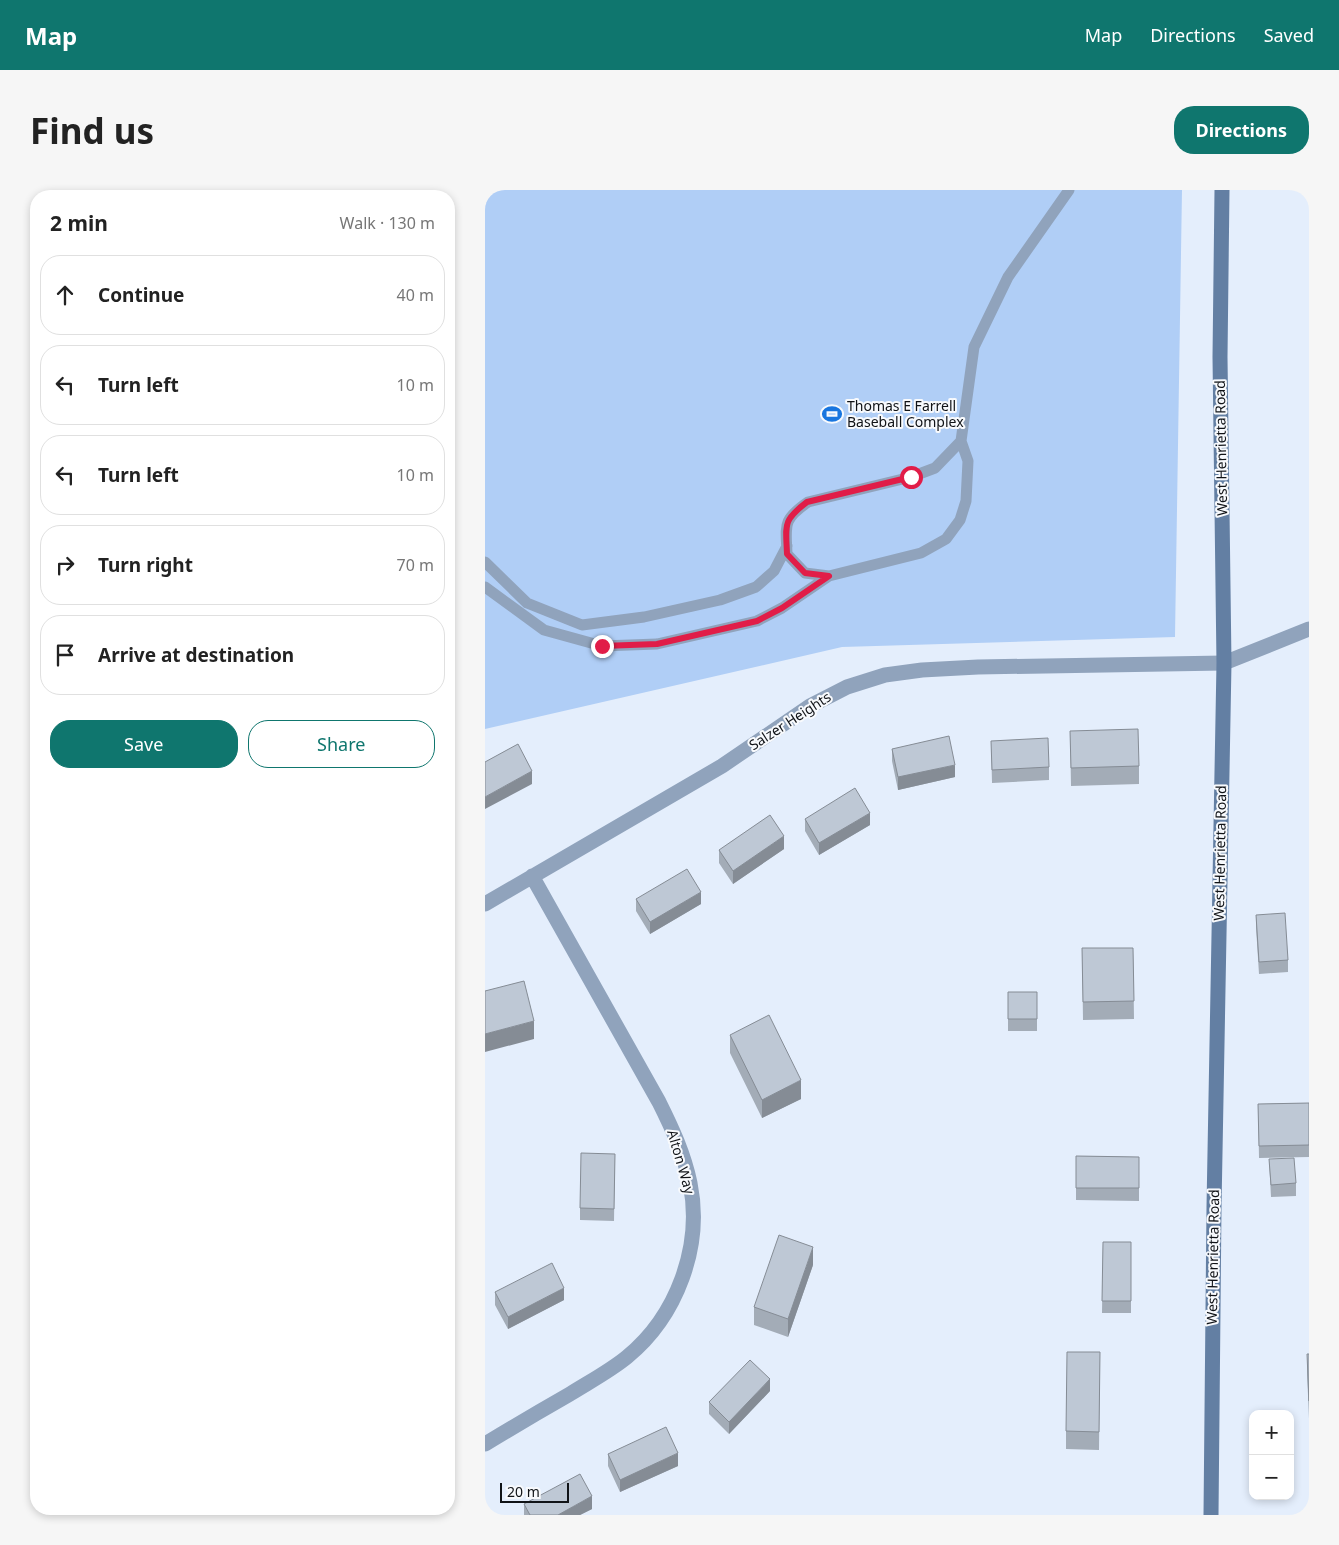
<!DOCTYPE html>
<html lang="en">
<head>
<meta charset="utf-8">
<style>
  :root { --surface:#fff; --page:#f6f6f6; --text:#222; --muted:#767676; --line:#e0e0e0; --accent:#0f766e }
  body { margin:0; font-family:"Noto Sans",sans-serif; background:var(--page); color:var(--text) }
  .controls { position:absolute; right:15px; bottom:15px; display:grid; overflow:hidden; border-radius:10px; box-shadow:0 2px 8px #0003 }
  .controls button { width:45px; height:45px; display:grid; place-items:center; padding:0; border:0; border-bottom:1px solid var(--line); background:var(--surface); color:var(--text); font:25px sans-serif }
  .scale { position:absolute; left:15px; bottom:12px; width:69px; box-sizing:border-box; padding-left:5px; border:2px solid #101317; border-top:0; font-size:14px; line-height:18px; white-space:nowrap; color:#101317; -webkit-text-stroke:4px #f8fafd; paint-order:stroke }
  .stop { position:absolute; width:15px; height:15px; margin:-11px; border:4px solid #e11d48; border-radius:50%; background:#fff }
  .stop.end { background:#e11d48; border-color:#fff; box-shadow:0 1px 5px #0008 }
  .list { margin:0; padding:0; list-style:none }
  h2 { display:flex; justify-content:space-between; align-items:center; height:65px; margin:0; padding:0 20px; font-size:21px }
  h2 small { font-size:16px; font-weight:400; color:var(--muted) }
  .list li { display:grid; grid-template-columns:32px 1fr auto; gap:15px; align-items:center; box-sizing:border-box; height:80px; margin:0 10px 10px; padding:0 10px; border:1px solid var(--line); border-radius:20px }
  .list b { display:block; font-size:19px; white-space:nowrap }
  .list em { font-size:16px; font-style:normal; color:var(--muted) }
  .actions { display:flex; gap:10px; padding:15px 20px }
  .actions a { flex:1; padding:11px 0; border:1px solid var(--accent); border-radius:20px; text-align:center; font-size:18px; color:var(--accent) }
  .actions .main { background:var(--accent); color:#fff }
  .icon { flex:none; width:28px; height:28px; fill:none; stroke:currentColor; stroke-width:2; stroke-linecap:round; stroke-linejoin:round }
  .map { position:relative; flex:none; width:824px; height:1325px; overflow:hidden; border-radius:20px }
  header { display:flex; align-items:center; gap:30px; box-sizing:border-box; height:70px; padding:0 25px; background:var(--accent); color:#fff }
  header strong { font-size:24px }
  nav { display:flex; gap:28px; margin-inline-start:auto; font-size:18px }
  .intro { display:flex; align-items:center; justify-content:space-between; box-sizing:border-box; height:120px; padding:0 30px }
  h1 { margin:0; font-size:35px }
  .button { padding:12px 22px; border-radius:20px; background:var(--accent); color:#fff; font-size:18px; font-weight:700 }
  main { display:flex; gap:30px; padding:0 30px }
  aside { flex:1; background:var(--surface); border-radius:20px; box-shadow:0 2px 8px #0003 }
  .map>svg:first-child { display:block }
</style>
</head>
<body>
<header>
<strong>Map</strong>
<nav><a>Map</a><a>Directions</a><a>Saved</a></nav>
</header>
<div class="intro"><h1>Find us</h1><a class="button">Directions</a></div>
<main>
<aside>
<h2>2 min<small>Walk · 130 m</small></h2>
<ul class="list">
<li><svg class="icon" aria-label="ahead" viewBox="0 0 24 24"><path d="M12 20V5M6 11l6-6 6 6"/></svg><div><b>Continue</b></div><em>40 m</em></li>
<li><svg class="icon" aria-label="left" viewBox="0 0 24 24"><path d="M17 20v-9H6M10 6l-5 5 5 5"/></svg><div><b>Turn left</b></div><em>10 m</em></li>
<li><svg class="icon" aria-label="left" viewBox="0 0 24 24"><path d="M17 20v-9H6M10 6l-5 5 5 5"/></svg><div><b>Turn left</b></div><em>10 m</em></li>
<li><svg class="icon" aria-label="right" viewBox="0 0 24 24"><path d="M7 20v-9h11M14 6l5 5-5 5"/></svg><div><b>Turn right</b></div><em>70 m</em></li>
<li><svg class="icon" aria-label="arrive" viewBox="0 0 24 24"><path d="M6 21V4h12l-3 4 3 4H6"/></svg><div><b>Arrive at destination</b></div></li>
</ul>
<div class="actions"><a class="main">Save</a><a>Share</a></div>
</aside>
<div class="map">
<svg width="824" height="1325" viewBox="0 0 824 1325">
  <rect width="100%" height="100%" fill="#e4eefc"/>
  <path fill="#b0cef6" d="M0,0H697L690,447L357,457L0,539Z"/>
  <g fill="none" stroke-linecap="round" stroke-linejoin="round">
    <path stroke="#90a3bc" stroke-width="11" d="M476,251L450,278L426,287L323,312C297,330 301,335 302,364L320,383L344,386L436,363L461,349L475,330L481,311L483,271L476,251L489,157L523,87L584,0
      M0,372L42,413L97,435L159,427L235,410L271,397L289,381L302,356
      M0,397L59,440L117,456L172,454L272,431L297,418L344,386"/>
    <path stroke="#90a3bc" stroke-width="15" d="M0,714L237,576L325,516L362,497L400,485L437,480L493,477L739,473
      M0,1254C28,1237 57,1220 85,1204C104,1192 125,1181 142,1167C192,1126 218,1056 205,993C199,964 187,938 174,912L47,686"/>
    <path stroke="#90a3bc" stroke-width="15" d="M739,473L824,439"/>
    <path stroke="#637fa3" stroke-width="15" d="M726,1325L729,1017L739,473L735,167L737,0"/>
  </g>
  <path fill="#a3acb7" d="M585,541L654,576V594L586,596Z
    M506,551L564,577V590L507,593Z
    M407,559L470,587L413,600L407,571Z
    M320,629L385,635L334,665L320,641Z
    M299,659L248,694L234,673V660Z
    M151,709L216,714L165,744L151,721Z
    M771,725L803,770V782L774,784L771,737Z
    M597,758H648L649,829L598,830Z
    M523,802H552V841H523Z
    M245,845L316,909L277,928L245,863Z
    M824,913V967L774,968L773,914Z
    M130,964L129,1031L95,1030V1018Z
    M591,966L654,967V1011L591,1010Z
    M784,969L811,993V1006L786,1007Z
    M618,1052H646V1123H617Z
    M328,1075L303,1147L269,1135V1117Z
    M10,1102L79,1110L23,1139L10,1115Z
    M615,1162L614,1260L581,1259V1241Z
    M822,1164H824V1229L822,1182Z
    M285,1201L244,1244L224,1224V1212Z
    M123,1264L193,1276L135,1302L123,1276Z
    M39,1314L107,1319L95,1325H39Z"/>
  <path fill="#858c95" d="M470,575V587L413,600V587Z
    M47,581V594L0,619V607Z
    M385,623V635L334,665V653Z
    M299,646V659L248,694V681Z
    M216,702V714L165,744V732Z
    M49,831V849L0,862V844Z
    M316,890V909L277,928V910Z
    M328,1057V1075L303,1147V1129Z
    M79,1098V1110L23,1139V1127Z
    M285,1189V1201L244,1244V1232Z
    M193,1263V1276L135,1302V1290Z
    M107,1306V1319L95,1325H73Z"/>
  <path fill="#bec8d5" stroke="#858c95" d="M653,539L654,576L586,578L585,541Z
    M464,546L470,575L413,587L407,559Z
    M563,548L564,577L507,580L506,551Z
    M33,554L47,581L0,607V572Z
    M370,598L385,623L334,653L320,629Z
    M285,625L299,646L248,681L234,660Z
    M202,679L216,702L165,732L151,709Z
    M800,723L803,770L774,772L771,725Z
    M597,758H648L649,811L598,812Z
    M39,791L49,831L0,844V801Z
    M523,802H552V829H523Z
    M284,825L316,890L277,910L245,845Z
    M824,913V955L774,956L773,914Z
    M96,963L130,964L129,1019L95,1018Z
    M591,966L654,967V998H591Z
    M809,968L811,993L786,995L784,969Z
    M294,1045L328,1057L303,1129L269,1117Z
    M618,1052H646V1111H617Z
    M67,1073L79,1098L23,1127L10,1102Z
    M582,1162H615L614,1242L581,1241Z
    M822,1164H824V1211Z
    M265,1170L285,1189L244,1232L224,1212Z
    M181,1237L193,1263L135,1290L123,1264Z
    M95,1284L107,1306L73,1325H45L39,1314Z"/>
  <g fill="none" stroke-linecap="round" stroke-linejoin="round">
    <path stroke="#e11d48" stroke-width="6" d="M117,456L172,454L272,431L297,418L344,386L320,383L302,364C301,335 297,331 322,312L426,287"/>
  </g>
  <defs>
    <symbol id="stadium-bare" viewBox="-9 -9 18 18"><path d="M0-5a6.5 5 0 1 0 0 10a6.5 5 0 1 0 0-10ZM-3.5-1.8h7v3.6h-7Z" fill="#1976df" stroke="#f8fafd" stroke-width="2.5" paint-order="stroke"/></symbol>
  </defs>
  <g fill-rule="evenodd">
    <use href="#stadium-bare" x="333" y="210" width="28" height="28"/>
  </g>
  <g text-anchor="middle" stroke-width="4" stroke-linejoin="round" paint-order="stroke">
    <g font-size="14" fill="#101317" stroke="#f8fafd" text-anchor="start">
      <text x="362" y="221">Thomas E Farrell<tspan x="362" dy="16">Baseball Complex</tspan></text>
    </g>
    <g font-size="14" fill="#101317" stroke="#f8fafd">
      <text transform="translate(736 258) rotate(-91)" y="5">West Henrietta Road</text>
      <text transform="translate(305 531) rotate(-33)" y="5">Salzer Heights</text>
      <text transform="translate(735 663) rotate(-89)" y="5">West Henrietta Road</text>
      <text transform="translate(196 972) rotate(74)" y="5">Alton Way</text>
      <text transform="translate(728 1067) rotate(-89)" y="5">West Henrietta Road</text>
    </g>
  </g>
</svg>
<div class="controls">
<button>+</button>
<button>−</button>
</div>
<div class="scale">20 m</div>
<div class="stop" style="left:426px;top:287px"></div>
<div class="stop end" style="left:117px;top:456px"></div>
</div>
</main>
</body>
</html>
